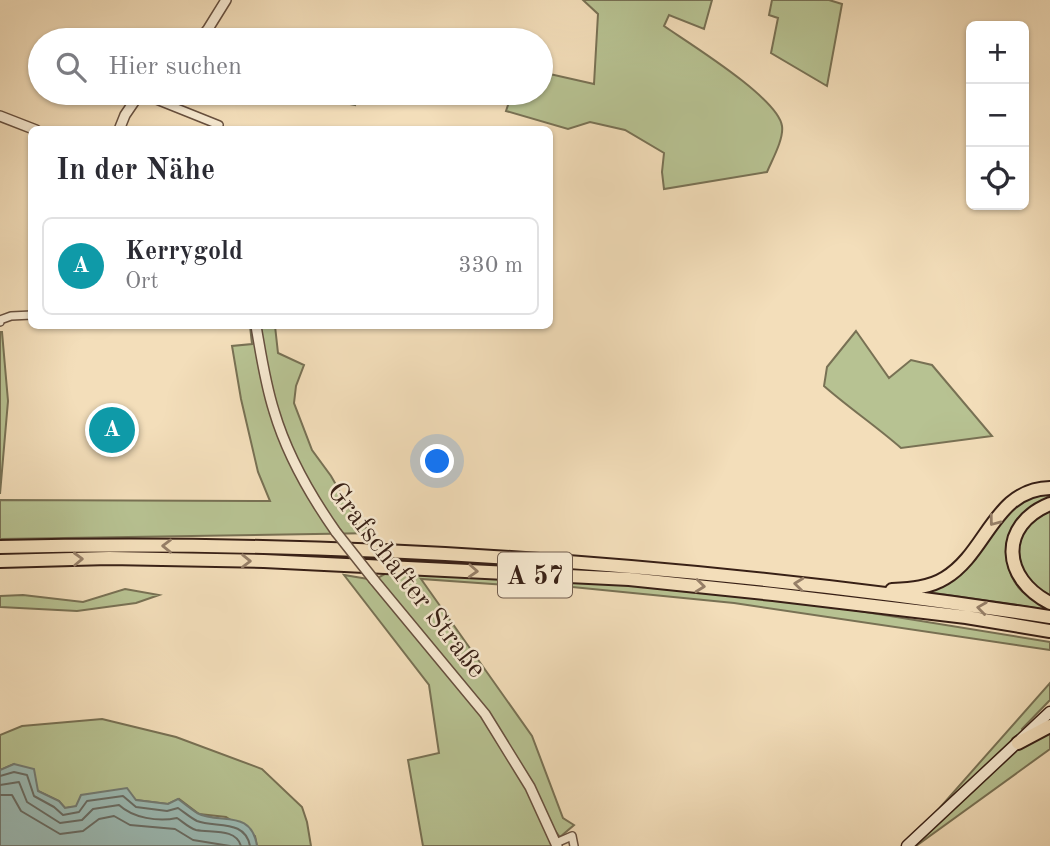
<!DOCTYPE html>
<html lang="de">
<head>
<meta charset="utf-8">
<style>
  :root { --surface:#fff; --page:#f7f7f7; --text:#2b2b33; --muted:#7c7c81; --line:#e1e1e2; --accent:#0b8043 }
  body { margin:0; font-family:"Old Standard TT",serif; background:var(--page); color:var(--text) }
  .controls { position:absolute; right:21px; top:21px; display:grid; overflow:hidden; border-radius:10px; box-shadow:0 2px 5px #0004 }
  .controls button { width:63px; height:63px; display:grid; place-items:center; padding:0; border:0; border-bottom:2px solid var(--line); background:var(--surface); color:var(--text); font:35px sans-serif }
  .you { position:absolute; left:438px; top:462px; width:24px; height:24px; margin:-18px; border:5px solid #fff; border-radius:50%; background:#1a73e8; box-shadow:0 0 0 10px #1a73e833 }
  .badge { display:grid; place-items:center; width:46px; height:46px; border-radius:50%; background:var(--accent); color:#fff; font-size:23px; font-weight:700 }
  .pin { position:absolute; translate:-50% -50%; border:4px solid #fff; box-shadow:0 2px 7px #0006 }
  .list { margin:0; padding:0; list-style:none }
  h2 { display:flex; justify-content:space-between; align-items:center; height:91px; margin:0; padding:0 28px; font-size:30px }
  h2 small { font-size:23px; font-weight:400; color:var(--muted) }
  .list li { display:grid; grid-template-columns:46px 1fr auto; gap:21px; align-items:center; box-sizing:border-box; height:98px; margin:0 14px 14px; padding:0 14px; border:2px solid var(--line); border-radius:10px }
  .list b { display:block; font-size:26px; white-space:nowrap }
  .list p { margin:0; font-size:23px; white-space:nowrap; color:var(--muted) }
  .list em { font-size:23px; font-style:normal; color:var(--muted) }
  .icon { flex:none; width:38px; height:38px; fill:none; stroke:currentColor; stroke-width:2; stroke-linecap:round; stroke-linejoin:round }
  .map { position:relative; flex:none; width:1050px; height:846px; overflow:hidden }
  .search { position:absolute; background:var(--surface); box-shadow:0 2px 5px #0004; left:28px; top:28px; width:525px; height:77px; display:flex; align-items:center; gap:18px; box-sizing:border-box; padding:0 24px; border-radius:38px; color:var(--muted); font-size:26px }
  .panel { position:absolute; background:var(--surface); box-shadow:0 2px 5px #0004; left:28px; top:126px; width:525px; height:203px; border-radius:10px }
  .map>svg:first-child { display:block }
</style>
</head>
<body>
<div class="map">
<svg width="1050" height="846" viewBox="0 0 1050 846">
  <rect width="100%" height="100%" fill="#f3deba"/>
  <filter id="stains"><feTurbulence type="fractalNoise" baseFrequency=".00286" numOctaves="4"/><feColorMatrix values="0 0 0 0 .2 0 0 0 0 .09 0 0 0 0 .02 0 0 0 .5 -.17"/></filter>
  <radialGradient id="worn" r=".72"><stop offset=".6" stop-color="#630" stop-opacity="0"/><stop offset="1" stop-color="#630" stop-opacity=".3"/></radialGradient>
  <path fill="#b7c292" stroke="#787154" stroke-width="2" d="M583,0H712L704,29L669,15L664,26C690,44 778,98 782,126C784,139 772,160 767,172L664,189L662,172L664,153L625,130L590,122L568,129L506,111L512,93H541V72L594,84L598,14Z
    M772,0H829L842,4L827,86L771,53L778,18L769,15Z
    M320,93H354L355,105L324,99Z
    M250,326H275L278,353L304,365L296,386L294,403L312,450L331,476L358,523L375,533L0,539V500L270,501L258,472L241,399L232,346L252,344Z
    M856,331L889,378L911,360L932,365L992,436L901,448C876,426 849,408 824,386L827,367Z
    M0,332H2L8,401L0,494Z
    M1050,492V499C1011,508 993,556 1019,588C1028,599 1040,602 1050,610L920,591L930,589L998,520L1033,493Z
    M1050,509V598L1026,579L1016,554L1021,535L1026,526Z
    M396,568L518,572L773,597L1050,642V650L734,603L552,585L522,586L421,579L532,736L563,818L574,825L560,837L544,817L552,846H423L408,760L439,753L429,685L344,575L374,580Z
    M125,589L159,595L136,603L77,611L0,607V596L23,595L83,602Z
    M1050,683V700L1022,729L1029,743L1050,730V749L916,846H906Z
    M102,719L176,737L262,769L302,807L307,822L311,846H257L255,836L226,817L199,814L179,799L168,804L136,800L65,808L59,801L38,791L14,764L0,770V735L22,726Z"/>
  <path fill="#9cbbb5" stroke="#747d75" stroke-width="2" d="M14,764L34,769L38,791L59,801L65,808L76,806L81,795L127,788L136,800L168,804L178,799C185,804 191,809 197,813C220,825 251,808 257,846H0V770Z"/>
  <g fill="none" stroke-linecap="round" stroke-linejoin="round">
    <path stroke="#6a6e66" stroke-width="2" d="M0,776L14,772L27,775L34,796L54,807L63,815L79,812L87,801L123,796L136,807L167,811L178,808C184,812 191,818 197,821C216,828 245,819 250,846
      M0,785L19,782L27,802L60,823L82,820L93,809L119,805C133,818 158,822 177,818C183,822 189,828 196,830C211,833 236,828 241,846
      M0,795H12L21,811L60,834L83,831L99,819L114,816L130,825L175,829L193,840L230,846"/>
    <defs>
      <path id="minor" d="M139,93L219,125
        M0,322V320L11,316L32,315
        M556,843L572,836L574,846"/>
      <path id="tertiary" d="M199,40L208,29L226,0
        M0,116L36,130
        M119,130L125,115L140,93
        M256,326C261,354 265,383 274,411C287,455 310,495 336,532
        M374,580L485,714L530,787L557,846"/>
      <path id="secondary" d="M907,846L1050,712"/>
      <path id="motorway" d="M1050,504C998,525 1002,579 1050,603
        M0,547C351,539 703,564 1050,617
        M0,561L109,558L264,561L629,579L773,594L966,617L1050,631
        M892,590C910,589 929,588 945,578C987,553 994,489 1050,488
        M1018,743L1050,726"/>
    </defs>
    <use href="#minor" stroke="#67503f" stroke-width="10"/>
    <use href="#tertiary" stroke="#67503f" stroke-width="12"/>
    <use href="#secondary" stroke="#382016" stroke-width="13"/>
    <use href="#motorway" stroke="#382016" stroke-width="16"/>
    <use href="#minor" stroke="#f7ead2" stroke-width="7"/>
    <use href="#tertiary" stroke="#f7ead2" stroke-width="9"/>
    <use href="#secondary" stroke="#f7ead2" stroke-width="10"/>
    <use href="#motorway" stroke="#f3deba" stroke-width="12"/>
    <defs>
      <path id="tertiary-bridge" d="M336,532L374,580"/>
    </defs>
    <use href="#tertiary-bridge" stroke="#67503f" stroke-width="12" stroke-linecap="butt"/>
    <use href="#tertiary-bridge" stroke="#f7ead2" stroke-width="9"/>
  </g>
  <defs><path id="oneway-chevron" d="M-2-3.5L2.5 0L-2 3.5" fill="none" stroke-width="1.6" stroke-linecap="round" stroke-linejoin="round" transform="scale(1.75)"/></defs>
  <g stroke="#967f68">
    <use href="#oneway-chevron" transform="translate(994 521) rotate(127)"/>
    <use href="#oneway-chevron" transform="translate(167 546) rotate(-179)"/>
    <use href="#oneway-chevron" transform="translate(78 559) rotate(-2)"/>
    <use href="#oneway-chevron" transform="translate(246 561) rotate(1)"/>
    <use href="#oneway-chevron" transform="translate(473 571) rotate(3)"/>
    <use href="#oneway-chevron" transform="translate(799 584) rotate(-174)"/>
    <use href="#oneway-chevron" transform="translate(700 586) rotate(6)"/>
    <use href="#oneway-chevron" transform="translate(982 608) rotate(-172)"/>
  </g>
  <g text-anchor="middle" stroke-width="5" stroke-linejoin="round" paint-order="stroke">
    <rect fill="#f7ead2" stroke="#715d4e" stroke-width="2" x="498" y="552.5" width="74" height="45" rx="5"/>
    <g font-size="26" font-weight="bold" fill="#382016">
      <text x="535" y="584">A 57</text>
    </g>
    <g font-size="28" fill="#382016" stroke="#f7ead2">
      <text transform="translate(408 579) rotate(52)" y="10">Grafschafter Straße</text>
    </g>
  </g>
  <rect width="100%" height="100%" filter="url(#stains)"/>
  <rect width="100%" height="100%" fill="url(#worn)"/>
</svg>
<div class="controls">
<button>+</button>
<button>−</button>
<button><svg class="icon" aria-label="locate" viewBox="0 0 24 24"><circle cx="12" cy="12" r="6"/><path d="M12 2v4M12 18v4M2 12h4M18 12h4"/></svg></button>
</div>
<div class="you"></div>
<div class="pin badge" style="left:112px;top:430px;background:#0f9aa8">A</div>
<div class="search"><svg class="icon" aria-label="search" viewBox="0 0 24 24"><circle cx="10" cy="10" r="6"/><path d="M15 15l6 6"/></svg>Hier suchen</div>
<section class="panel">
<h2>In der Nähe<small></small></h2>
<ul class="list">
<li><span class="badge" style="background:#0f9aa8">A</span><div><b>Kerrygold</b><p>Ort</p></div><em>330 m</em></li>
</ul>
</section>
</div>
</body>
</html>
